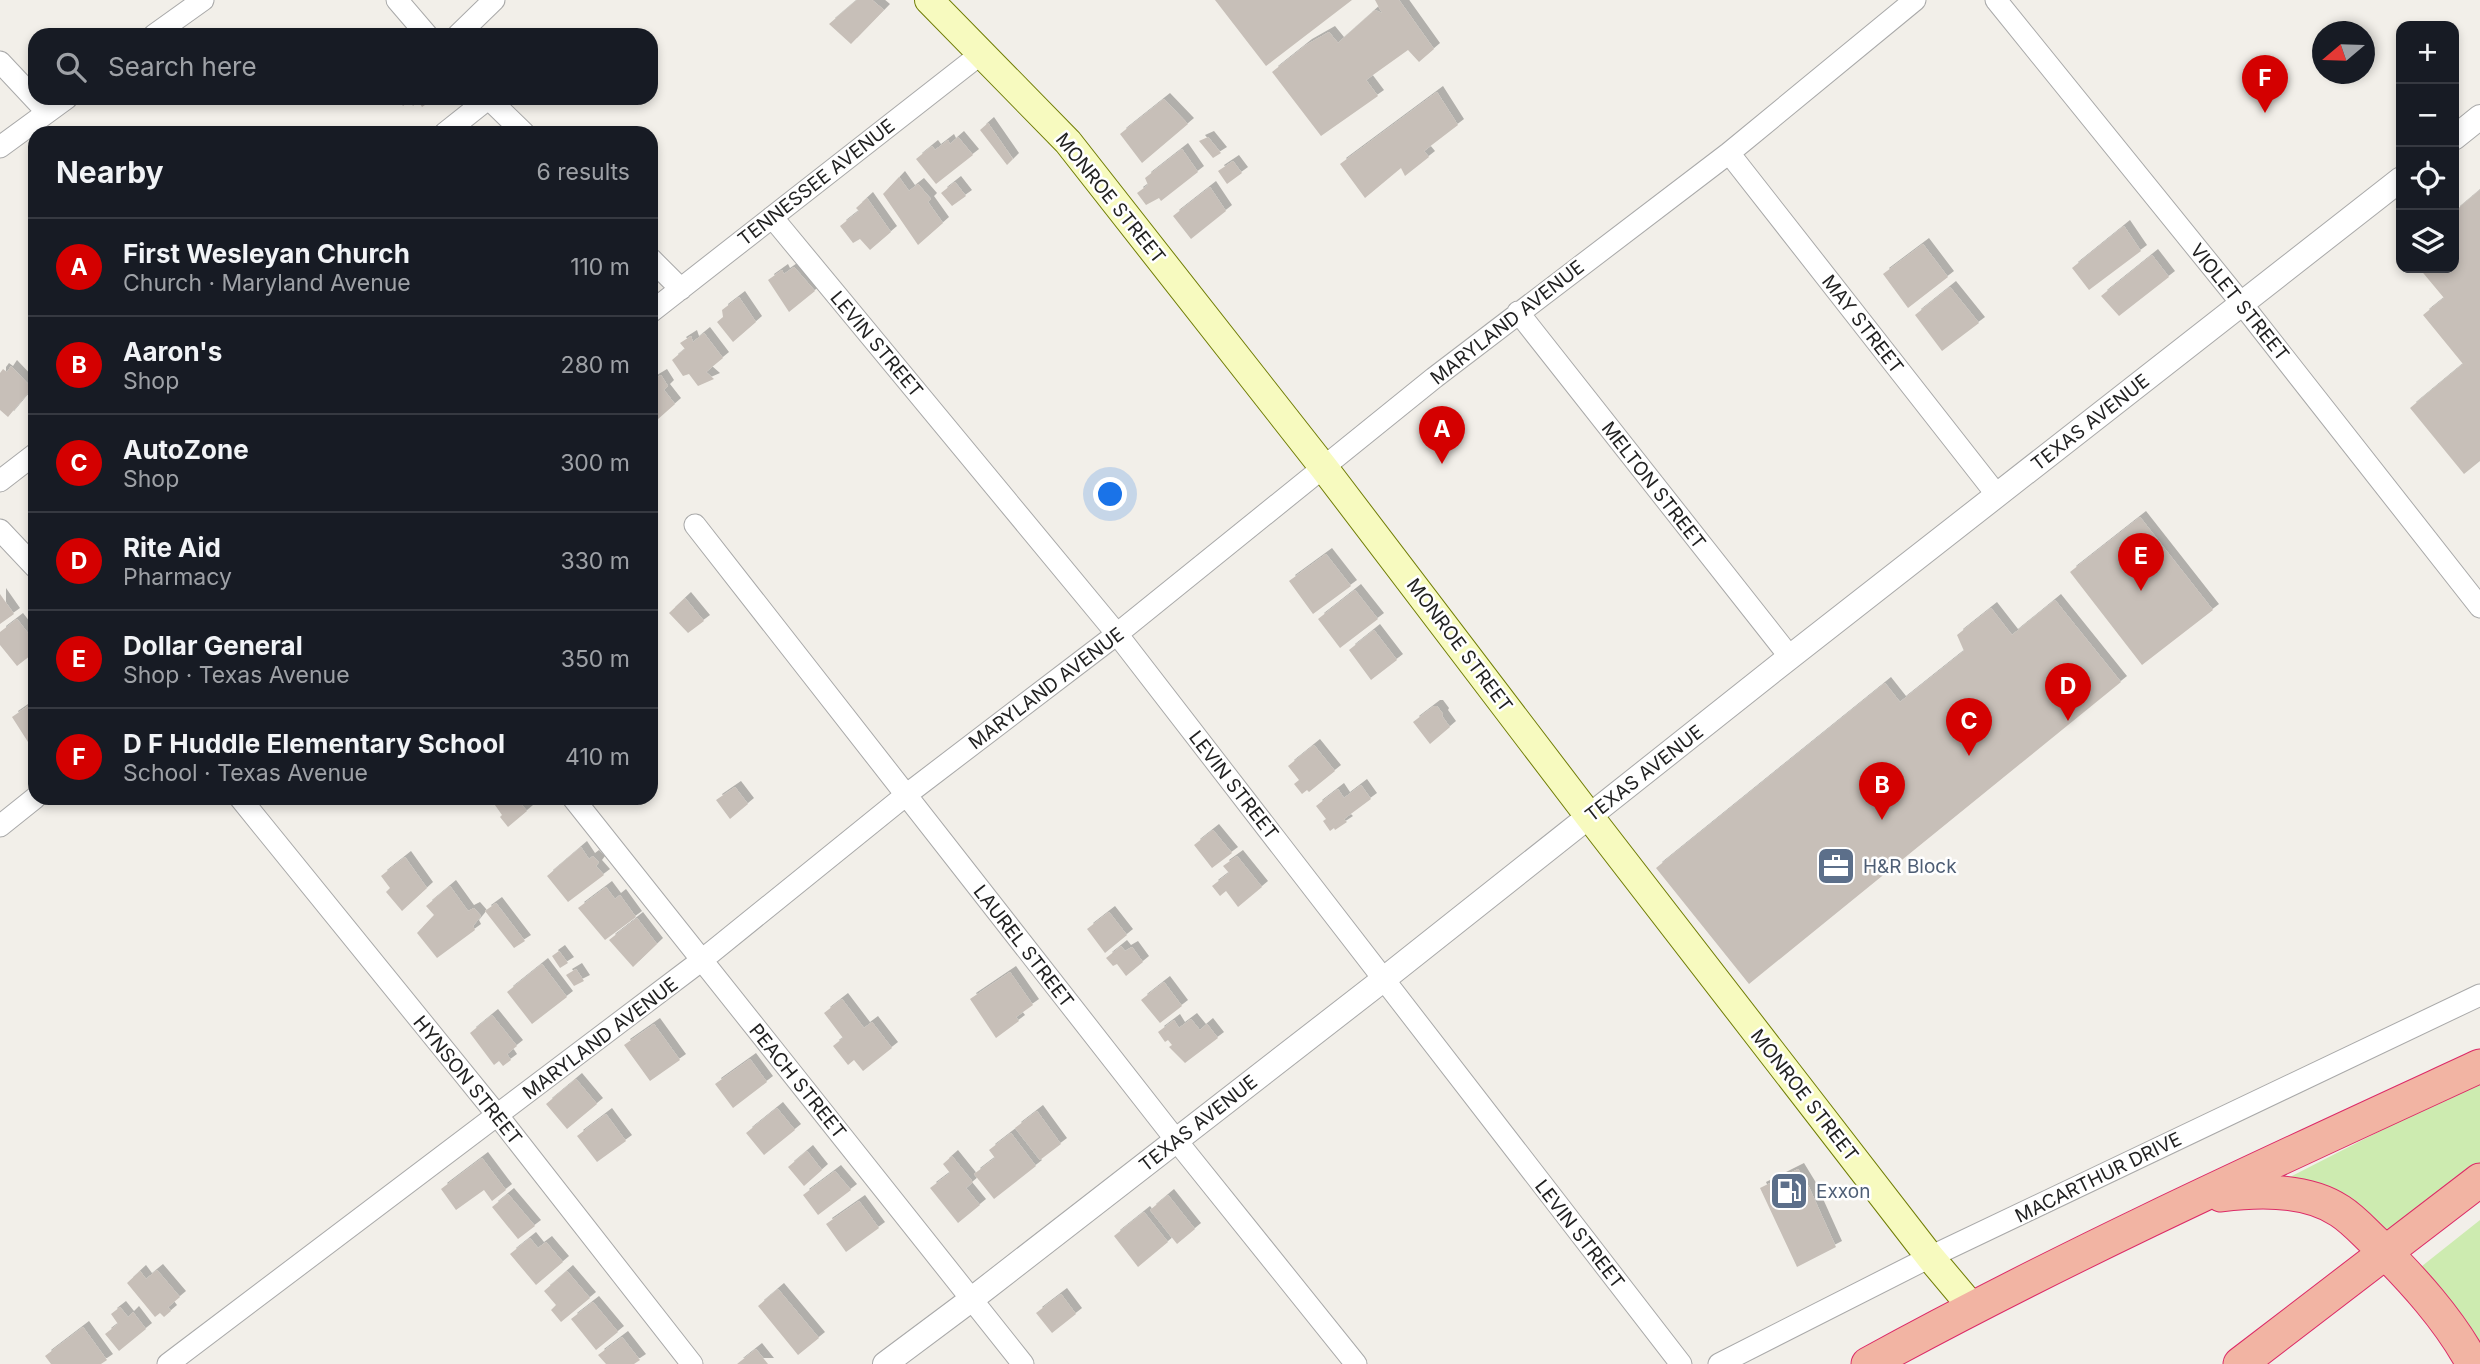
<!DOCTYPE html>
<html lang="en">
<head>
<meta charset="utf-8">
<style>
  :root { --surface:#171b24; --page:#242831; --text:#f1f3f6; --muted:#9ea1a6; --line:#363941; --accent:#d40000 }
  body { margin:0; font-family:Inter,sans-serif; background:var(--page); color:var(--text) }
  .controls { position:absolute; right:21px; top:21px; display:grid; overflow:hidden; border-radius:14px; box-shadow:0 4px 10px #0003 }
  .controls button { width:63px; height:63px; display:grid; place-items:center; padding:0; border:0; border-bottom:2px solid var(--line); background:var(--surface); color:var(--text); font:35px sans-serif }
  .compass { position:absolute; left:2312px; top:21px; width:63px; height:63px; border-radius:50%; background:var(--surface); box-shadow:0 4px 10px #0003; rotate:251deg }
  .you { position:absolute; left:1111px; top:495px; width:24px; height:24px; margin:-18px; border:5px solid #fff; border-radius:50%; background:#1a73e8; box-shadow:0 0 0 10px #1a73e833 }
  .badge { display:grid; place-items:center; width:46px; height:46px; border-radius:50%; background:var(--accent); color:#fff; font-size:23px; font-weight:700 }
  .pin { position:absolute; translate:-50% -58px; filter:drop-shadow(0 2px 4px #0008) }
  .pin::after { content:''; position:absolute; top:37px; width:24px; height:21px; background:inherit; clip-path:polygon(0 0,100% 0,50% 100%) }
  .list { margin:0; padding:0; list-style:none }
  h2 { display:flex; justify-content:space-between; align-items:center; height:91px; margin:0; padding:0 28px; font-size:30px }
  h2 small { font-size:23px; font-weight:400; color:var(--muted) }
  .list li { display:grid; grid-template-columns:46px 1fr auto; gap:21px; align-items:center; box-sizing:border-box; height:98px; padding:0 28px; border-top:2px solid var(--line) }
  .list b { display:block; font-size:26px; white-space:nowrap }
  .list p { margin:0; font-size:23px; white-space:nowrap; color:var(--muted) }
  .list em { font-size:23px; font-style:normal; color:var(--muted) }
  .icon { flex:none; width:38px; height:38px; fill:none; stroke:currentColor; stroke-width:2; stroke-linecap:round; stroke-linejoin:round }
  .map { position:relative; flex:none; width:2480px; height:1364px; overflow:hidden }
  .search { position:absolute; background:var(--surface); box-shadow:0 4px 10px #0003; left:28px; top:28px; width:630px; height:77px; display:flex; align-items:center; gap:18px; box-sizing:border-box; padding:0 24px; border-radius:21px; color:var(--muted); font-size:26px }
  .panel { position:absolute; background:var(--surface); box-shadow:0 4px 10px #0003; left:28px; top:126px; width:630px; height:679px; border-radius:21px }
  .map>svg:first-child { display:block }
</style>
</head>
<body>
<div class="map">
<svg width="2480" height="1364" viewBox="0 0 2480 1364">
  <defs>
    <filter id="shadow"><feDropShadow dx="6" dy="-6" stdDeviation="0" flood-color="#0004"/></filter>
  </defs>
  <rect width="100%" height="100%" fill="#f2efe9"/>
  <path fill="#cdebb0" d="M2480,1080V1170L2387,1242L2280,1182Z
    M2480,1220V1351L2417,1270Z"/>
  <path fill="#c7bfb8" filter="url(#shadow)" d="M857,0H872L884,10L851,44L829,24Z
    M1215,0H1352L1266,66Z
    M1375,0H1399L1434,49L1419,62L1408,50L1366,80L1378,96L1321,136L1272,72L1306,45L1329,32L1338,43L1375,10L1382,13Z
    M1437,92L1458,125L1424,151L1429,157L1405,176L1401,168L1365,198L1340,164Z
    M397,98H429L431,101L422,107L418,101L413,106L410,101L403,106Z
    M1164,99L1188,124L1142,163L1120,134Z
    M988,123L1013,159L1007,165L980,130Z
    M958,137L973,155L936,184L916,159L932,146L935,150L948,140L950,144Z
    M1208,137L1221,153L1213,158L1199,141Z
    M1182,149L1198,172L1161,201L1159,198L1146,205L1137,193L1148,185L1145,178Z
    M1233,161L1242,173L1227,184L1218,171Z
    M899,177L909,191L918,184L931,199L928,202L943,223L918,245L883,194Z
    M955,182L966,196L952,206L941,193Z
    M1210,187L1226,211L1191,239L1173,216Z
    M2480,190V461L2464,474L2410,408L2463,364L2423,315L2444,298L2419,268H2454V212Z
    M867,198L891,232L870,250L860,239L853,243L840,226L859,211L856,208Z
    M2124,226L2141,251L2089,290L2072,268Z
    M1923,244L1948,277L1908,308L1883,274Z
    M2152,255L2169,277L2119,316L2101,296Z
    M794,267L815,291L789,312L768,280L782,270L784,274Z
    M1950,287L1979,323L1942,351L1915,315Z
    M739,297L756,322L733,342L717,322L723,317L722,310Z
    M704,333L723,358L706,372L714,379L698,386L689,374L683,376L672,360L685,349L680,343L691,336L693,342Z
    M11,366L32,388L8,417L0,410V373L3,369L7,372Z
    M661,375L668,386L664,390L675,404L657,420L651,413V381Z
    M2140,517L2213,610L2142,665L2070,572Z
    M1326,554L1351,586L1313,614L1289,581Z
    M1355,590L1378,619L1340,648L1318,619Z
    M0,594L14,614L0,624Z
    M685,598L704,621L688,633L669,613Z
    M2055,600L2121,682L1749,984L1656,868L1885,683L1900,702L1964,651L1957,635L1991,608L2012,635Z
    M17,619L35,642V652L17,666L0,645V632Z
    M1374,630L1397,660L1371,680L1349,650Z
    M35,701V737L28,742L12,717Z
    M1434,706H1437L1443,714L1442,716L1450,727L1430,744L1413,722Z
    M1314,745L1335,771L1309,792L1307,790L1302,794L1294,784L1299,780L1288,766Z
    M1361,785L1371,799L1344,819L1347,822L1335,830L1334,828L1330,831L1323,821L1326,819L1316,806L1338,789L1344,798Z
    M735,787L748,804L730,819L716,800Z
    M490,798H525L521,804L527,811L508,827L500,817L502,815Z
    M1213,830L1232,853L1212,868L1194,845Z
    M581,847L589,859L593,856L599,862L596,866L604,875L568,902L547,876Z
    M1237,856L1262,887L1238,907L1226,891L1220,896L1212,886L1229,873L1223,866Z
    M405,857L427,888L402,911L386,892L390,888L381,876Z
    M450,886L468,911L474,908L481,916L473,926L475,930L437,958L417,933L434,915L426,906Z
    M606,887L615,899L620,895L636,917L605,940L578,908Z
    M496,903L525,941L514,948L485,911Z
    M1109,912L1127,935L1105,953L1087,929Z
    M637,918L657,944L633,967L609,940Z
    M1121,946L1125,951L1132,947L1143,962L1126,976L1117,964L1113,966L1106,958Z
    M559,951L568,963L560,968L552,956Z
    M542,964L567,997L532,1024L507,992Z
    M576,969L584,981L574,986L566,975Z
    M1010,972L1033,1005L1016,1017L1019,1021L996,1038L970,999Z
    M1164,982L1182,1006L1160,1023L1141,1000Z
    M842,999L864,1028L872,1022L892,1048L863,1071L854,1060L848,1065L833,1046L843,1038L824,1013Z
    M492,1015L517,1046L507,1054L511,1060L503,1066L499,1061L494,1065L470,1033Z
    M1191,1019L1200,1030L1207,1024L1218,1038L1185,1063L1169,1047L1172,1045L1168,1040L1165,1042L1158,1032L1174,1020L1179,1028Z
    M654,1024L680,1060L650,1081L624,1045Z
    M750,1059L767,1082L733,1108L715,1084Z
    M576,1079L597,1104L567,1129L546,1104Z
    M777,1108L795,1130L764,1155L746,1133Z
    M1037,1111L1061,1144L1040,1160L1015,1128Z
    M606,1114L626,1141L597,1162L577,1136Z
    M1011,1133L1036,1166L994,1199L974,1174L995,1158L989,1150Z
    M807,1151L822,1170L804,1186L788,1167Z
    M952,1156L973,1182L966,1188L980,1205L958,1223L930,1188L950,1173L943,1164Z
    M482,1158L506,1190L492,1201L484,1190L456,1210L441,1189Z
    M1798,1169L1809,1187L1836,1247L1797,1267L1760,1188Z
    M835,1171L851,1190L818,1215L803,1195Z
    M508,1194L535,1226L518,1239L492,1207Z
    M1168,1195L1195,1229L1177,1244L1150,1210Z
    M859,1201L879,1228L846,1252L826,1224Z
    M1144,1212L1168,1242L1138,1267L1114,1236Z
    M530,1238L538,1248L546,1242L563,1262L536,1285L510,1254Z
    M157,1270L180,1297L168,1307L171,1311L164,1317L160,1313L155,1317L127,1283L140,1271L146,1279Z
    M567,1271L590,1298L561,1322L551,1310L556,1305L544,1291Z
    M778,1289L819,1338L798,1355L758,1306Z
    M1061,1294L1076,1314L1052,1333L1036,1313Z
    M593,1302L618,1332L596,1350L571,1319Z
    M120,1307L128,1317L133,1312L146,1329L119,1351L105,1334L118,1324L111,1314Z
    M83,1327L107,1360L101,1364H51L45,1356Z
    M622,1337L640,1360L634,1364H606L598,1355Z
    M756,1349L768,1364H737Z"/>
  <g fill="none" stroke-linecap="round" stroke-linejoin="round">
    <defs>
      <path id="minor" d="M397,0L427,35
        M1996,0L2242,304L2480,607
        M154,35L203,0
        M458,35L494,0
        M0,62L47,112
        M488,98L524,133
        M445,133L489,98
        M0,147L67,98
        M1729,153L1997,495
        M772,217L1117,634L1681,1364
        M651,259L681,289
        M651,312L982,53
        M1518,312L1790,657
        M0,481L35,454
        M695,525L1176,1140L1356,1364
        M0,530L35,567
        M240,798L498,1116L692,1364
        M573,798L1023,1364
        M0,826L35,798
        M168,1364L702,960L906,795L1117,634L1434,378L1729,153L1915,0
        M1719,1364L1930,1257L2480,995"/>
      <path id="tertiary" d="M2454,138L2480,117
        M885,1364L972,1299L1384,979L1790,657L2401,179"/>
      <path id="secondary" d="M929,0L1068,142L1324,468L1589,816L1930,1257L1972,1307"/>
      <path id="trunk" d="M2221,1195C2259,1190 2307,1189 2340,1211C2354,1220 2365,1233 2376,1243C2412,1279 2449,1319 2473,1364
        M1868,1364C2067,1255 2274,1161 2480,1066
        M2240,1364L2480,1180"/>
    </defs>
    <use href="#minor" stroke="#a9a9a9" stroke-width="23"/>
    <use href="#tertiary" stroke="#a9a9a9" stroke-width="26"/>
    <use href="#secondary" stroke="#707d05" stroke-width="30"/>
    <use href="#trunk" stroke="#dc2a67" stroke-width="35"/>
    <use href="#minor" stroke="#fff" stroke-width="21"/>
    <use href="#tertiary" stroke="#fff" stroke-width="24"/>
    <use href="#secondary" stroke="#f7fabf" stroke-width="28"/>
    <use href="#trunk" stroke="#f2b4a3" stroke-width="33"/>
  </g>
  <defs>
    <symbol id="office-square" viewBox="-11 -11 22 22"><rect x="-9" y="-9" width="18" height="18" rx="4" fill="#5c6f8a" stroke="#fff"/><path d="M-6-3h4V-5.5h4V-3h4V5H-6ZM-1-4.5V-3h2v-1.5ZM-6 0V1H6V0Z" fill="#fff"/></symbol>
    <symbol id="fuel-square" viewBox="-11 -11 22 22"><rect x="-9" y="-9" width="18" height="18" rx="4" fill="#5c6f8a" stroke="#fff"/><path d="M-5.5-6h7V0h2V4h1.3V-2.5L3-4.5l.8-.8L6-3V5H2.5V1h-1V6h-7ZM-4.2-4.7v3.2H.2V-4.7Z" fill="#fff"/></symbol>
  </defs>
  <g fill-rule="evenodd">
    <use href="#office-square" x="1814" y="844" width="44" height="44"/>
    <use href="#fuel-square" x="1767" y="1169" width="44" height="44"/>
  </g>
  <g text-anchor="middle" stroke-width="5" stroke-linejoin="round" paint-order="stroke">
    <g font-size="19" fill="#222" stroke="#fff">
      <text transform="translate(816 182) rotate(-38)" y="7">TENNESSEE AVENUE</text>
      <text transform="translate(1111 198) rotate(51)" y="7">MONROE STREET</text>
      <text transform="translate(2240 302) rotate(51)" y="7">VIOLET STREET</text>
      <text transform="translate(1507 322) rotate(-38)" y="7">MARYLAND AVENUE</text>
      <text transform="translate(1863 324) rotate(52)" y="7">MAY STREET</text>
      <text transform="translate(877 344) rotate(50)" y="7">LEVIN STREET</text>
      <text transform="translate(2090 422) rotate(-38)" y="7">TEXAS AVENUE</text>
      <text transform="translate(1654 485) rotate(52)" y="7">MELTON STREET</text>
      <text transform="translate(1460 645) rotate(53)" y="7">MONROE STREET</text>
      <text transform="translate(1046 688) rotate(-37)" y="7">MARYLAND AVENUE</text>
      <text transform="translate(1644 773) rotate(-38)" y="7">TEXAS AVENUE</text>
      <text transform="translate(1234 785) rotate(52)" y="7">LEVIN STREET</text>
      <text transform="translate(1024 946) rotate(52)" y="7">LAUREL STREET</text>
      <text transform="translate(600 1038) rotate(-37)" y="7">MARYLAND AVENUE</text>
      <text transform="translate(468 1080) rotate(51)" y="7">HYNSON STREET</text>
      <text transform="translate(798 1081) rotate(51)" y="7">PEACH STREET</text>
      <text transform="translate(1805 1095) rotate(52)" y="7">MONROE STREET</text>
      <text transform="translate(1198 1123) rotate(-38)" y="7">TEXAS AVENUE</text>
      <text transform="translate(2098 1177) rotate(-26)" y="7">MACARTHUR DRIVE</text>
      <text transform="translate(1580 1234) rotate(52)" y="7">LEVIN STREET</text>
    </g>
    <g font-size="19" fill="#4e5e75" stroke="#fff" text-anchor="start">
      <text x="1863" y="873">H&amp;R Block</text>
      <text x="1816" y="1198">Exxon</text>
    </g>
  </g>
</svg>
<div class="controls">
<button>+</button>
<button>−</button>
<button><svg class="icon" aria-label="locate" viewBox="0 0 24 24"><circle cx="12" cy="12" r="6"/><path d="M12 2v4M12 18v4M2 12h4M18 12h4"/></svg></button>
<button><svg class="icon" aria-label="layers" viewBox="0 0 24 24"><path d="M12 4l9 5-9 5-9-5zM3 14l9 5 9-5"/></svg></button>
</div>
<svg class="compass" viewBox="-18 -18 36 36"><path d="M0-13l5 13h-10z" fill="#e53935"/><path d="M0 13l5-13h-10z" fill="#9ea1a6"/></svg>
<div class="you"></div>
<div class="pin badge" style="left:1442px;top:464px">A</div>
<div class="pin badge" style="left:1882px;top:820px">B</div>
<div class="pin badge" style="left:1969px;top:756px">C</div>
<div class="pin badge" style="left:2068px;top:721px">D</div>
<div class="pin badge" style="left:2141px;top:591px">E</div>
<div class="pin badge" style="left:2265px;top:113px">F</div>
<div class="search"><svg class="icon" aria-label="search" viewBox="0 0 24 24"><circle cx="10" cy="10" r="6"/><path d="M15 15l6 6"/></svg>Search here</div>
<section class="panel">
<h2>Nearby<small>6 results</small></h2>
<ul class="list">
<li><span class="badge">A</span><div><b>First Wesleyan Church</b><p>Church · Maryland Avenue</p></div><em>110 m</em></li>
<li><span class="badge">B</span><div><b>Aaron's</b><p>Shop</p></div><em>280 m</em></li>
<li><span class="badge">C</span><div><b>AutoZone</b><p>Shop</p></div><em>300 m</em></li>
<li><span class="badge">D</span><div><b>Rite Aid</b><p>Pharmacy</p></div><em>330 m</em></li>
<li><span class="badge">E</span><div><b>Dollar General</b><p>Shop · Texas Avenue</p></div><em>350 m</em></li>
<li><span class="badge">F</span><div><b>D F Huddle Elementary School</b><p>School · Texas Avenue</p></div><em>410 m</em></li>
</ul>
</section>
</div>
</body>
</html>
